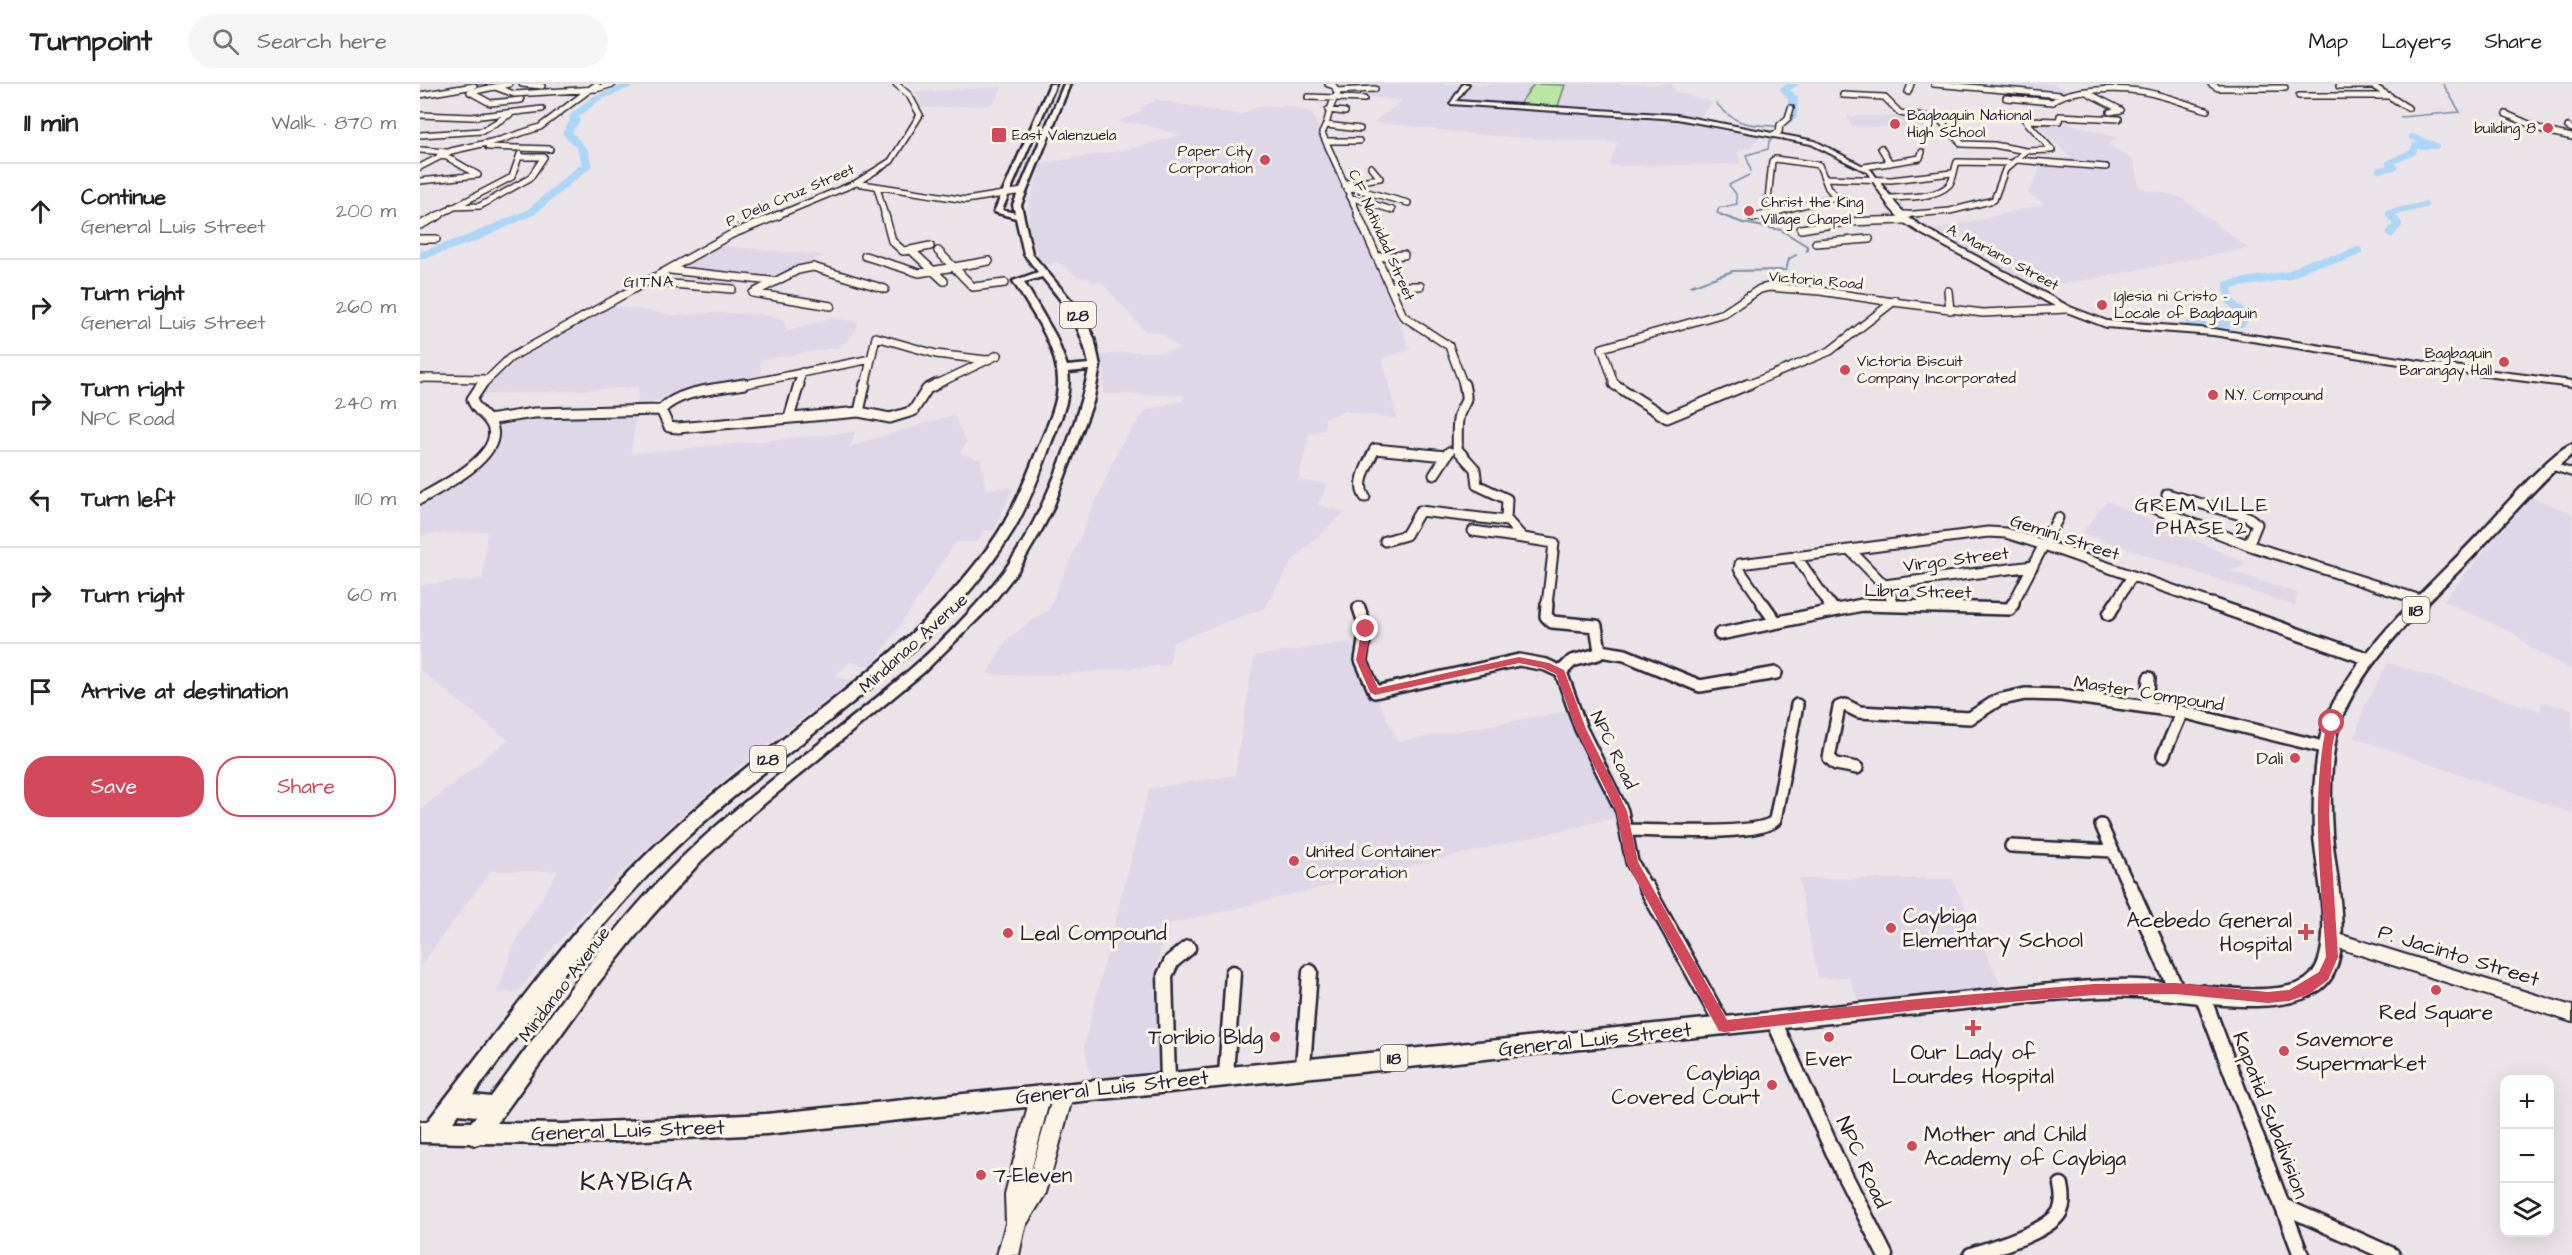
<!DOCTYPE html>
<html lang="en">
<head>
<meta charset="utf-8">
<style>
  :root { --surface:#fff; --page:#f6f6f6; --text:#222; --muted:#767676; --line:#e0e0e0; --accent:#d1495b }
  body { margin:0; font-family:"Architects Daughter",sans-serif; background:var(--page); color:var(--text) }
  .controls { position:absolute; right:18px; bottom:18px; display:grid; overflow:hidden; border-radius:12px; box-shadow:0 6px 24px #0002 }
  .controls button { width:54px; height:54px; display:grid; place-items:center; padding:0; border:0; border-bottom:2px solid var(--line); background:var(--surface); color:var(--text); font:30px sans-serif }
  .stop { position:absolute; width:18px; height:18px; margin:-14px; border:4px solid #d1495b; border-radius:50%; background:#fff }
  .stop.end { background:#d1495b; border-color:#fff; box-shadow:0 2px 6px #0008 }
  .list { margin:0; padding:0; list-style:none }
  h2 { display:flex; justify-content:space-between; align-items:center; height:78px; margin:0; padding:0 24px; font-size:26px }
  h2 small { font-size:20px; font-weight:400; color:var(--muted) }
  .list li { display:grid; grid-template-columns:39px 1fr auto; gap:18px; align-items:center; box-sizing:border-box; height:96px; padding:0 24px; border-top:2px solid var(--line) }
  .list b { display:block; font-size:22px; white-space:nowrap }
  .list p { margin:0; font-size:20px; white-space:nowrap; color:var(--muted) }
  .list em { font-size:20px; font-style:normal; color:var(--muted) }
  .actions { display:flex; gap:12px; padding:18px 24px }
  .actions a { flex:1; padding:14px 0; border:2px solid var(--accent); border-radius:24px; text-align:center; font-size:21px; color:var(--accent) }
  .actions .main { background:var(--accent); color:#fff }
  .icon { flex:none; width:33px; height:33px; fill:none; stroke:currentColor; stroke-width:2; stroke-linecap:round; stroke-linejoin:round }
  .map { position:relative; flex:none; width:2152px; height:1171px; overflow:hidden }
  header { display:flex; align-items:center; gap:36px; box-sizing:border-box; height:84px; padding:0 30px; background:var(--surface); border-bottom:2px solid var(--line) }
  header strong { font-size:28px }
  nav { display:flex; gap:33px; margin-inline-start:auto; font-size:21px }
  .search { width:420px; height:54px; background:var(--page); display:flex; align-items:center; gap:15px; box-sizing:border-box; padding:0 21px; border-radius:33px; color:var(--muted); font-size:22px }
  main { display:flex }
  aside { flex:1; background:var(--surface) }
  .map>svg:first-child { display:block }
</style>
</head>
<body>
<header>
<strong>Turnpoint</strong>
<div class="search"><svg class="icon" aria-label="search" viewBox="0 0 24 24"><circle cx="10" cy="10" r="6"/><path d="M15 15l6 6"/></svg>Search here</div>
<nav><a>Map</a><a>Layers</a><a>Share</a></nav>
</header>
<main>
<aside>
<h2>11 min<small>Walk · 870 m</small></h2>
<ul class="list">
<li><svg class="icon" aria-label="ahead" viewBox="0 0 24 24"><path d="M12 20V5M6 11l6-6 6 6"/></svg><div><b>Continue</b><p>General Luis Street</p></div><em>200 m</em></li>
<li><svg class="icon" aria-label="right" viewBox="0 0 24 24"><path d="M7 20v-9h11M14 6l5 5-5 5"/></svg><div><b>Turn right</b><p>General Luis Street</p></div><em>260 m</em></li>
<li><svg class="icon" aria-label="right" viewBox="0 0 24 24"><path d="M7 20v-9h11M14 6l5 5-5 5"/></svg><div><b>Turn right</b><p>NPC Road</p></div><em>240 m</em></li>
<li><svg class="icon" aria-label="left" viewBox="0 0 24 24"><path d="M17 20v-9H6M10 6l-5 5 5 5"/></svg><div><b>Turn left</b></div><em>110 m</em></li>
<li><svg class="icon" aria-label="right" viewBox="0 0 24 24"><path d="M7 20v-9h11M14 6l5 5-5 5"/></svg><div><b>Turn right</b></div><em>60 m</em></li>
<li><svg class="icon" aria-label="arrive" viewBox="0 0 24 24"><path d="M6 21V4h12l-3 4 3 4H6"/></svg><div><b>Arrive at destination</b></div></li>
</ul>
<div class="actions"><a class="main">Save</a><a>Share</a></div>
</aside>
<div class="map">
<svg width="2152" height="1171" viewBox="0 0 2152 1171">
  <rect width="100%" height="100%" fill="#eae3e7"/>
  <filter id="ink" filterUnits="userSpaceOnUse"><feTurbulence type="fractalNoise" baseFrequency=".0167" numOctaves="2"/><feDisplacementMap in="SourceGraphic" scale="12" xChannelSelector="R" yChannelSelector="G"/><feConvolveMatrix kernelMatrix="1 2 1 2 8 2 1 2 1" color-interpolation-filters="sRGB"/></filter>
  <g filter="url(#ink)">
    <path fill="#ddd7e8" d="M919,0H1114L1098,22L1136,25L1145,0H1252L1255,8L1292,18L1278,34L1348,49L1333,58L1331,64L1318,66L1320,80L1189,82L1198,59L1064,51L954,38L983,16L948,13L960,4L920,6Z
      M1572,0H1632L1649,7L1640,11L1571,4Z
      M582,3L575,17L569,21L502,24L495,8Z
      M736,16L821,31L837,23L869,22L892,29L990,266L962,274L977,335L924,327L905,334L904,346L889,349L878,397L908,399L898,421L924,428L872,477L844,524L753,558L749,581L619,592L567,590L587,555L629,525L700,362L727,326L762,317L765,311L683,310L684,284L680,272L704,268H744L759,265L741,249L725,247L680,197L672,198L667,193L659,194L637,178L625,181L615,169L608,137L609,120L621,80L709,65L762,51L721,40L698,38L724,26L721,24Z
      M1427,32L1506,33L1518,38L1525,45L1431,42Z
      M1615,39H1648L1697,54L1688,60L1714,77L1719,104L1760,113L1828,164L1650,199L1602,197L1507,148L1625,120L1608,110L1625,75L1651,74Z
      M298,162L403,171L352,195L255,186Z
      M193,222L254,231L294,229L340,230L364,235L366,248L411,234L438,238L435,248L420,263L340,276L342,295L217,320L218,303L59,311L84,283L112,264Z
      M216,330L211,370L435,348L431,362L534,331L539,345L547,357L540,369L561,376L565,405L593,404L574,446H564L557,458H536L456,577L450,582L430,578L414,593L432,596L314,687L252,740L187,803L128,869L99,907L77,909L96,856L138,787H71L0,882V726L88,656L0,586V501L63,495L67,447L0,451V419L64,376L78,353L77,336L103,332Z
      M2110,413L2152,429V586L2112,565L2094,549L2023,517Z
      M1687,417L1828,480L1810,487L1877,509L1875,522L1662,449Z
      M930,558L978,658L1149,627L1197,733L745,841L734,897L740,990L671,993L664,961L729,705L815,691L834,572Z
      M1968,579L2121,627V618L2152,625V729L1936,654L1943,625Z
      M1379,795H1532L1582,904L1438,916L1429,893L1398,894Z"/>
    <path fill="#bae6a3" stroke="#6e846f" stroke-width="1.5" d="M1114,0L1145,1L1137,25L1097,23Z"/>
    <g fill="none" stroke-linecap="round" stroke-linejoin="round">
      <path stroke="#758eac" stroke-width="1.5" d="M56,1L65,0
        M1296,19C1315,41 1328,41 1356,42
        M1980,33L2040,28L2023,0
        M1331,87L1326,71L1348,65L1349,57L1362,49
        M1305,132L1297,129L1299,124L1317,120L1316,110L1309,101L1329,91"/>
      <path stroke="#758eac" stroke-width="2" d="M1301,131L1323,139L1361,146L1387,162V167
        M1271,202L1313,187L1366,186L1369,175L1376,171"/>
      <path stroke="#acd6f7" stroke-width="6" d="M1959,86L1974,83L1969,79L1993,68L1995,62H2016L1992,53
        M1972,132L1969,129L2005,121"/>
      <path stroke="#acd6f7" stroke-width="8" d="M1970,131L1978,140L1971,149
        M1769,241L1822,239L1825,232L1809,216L1808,201L1869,191L1892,179L1921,174L1938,167"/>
      <path fill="#acd6f7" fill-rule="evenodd" d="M206,0H219L178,17L159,33L160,37L152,48L168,66L172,82L115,130L57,157L0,176V168L49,151L107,126L162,79L157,65L142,49L150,37L149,32L172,13Z
        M1367,0H1379L1370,6L1378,14L1377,34L1361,45L1356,42L1367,33L1368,15L1359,5Z"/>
      <defs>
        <path id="street-far4" d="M102,0L122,2
          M908,0L914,2L918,9C906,26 911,34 902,49L939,132
          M1514,0L1640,11
          M1791,0L1798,4H1865
          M1950,0L1988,24
          M1919,2H1955
          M75,3L94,10L176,5L193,0
          M916,7L955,5
          M50,8L70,19L101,16
          M50,8L89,0
          M1488,8L1491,0
          M1666,8L1701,26L1690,28
          M0,11L54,2
          M1423,11L1464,13L1480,29L1520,36L1542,60L1574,61L1606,67L1585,86L1574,116L1530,127L1482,131
          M1879,12H1970
          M888,13L944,15
          M1586,14L1633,18
          M1633,18C1647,4 1699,4 1719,7C1742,10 1765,20 1787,26
          M908,26L925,28
          M2086,30L2125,47L2152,53
          M0,31L52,33L122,25
          M1640,32L1699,35
          M906,41L940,45
          M2148,43L2152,45
          M1354,50L1359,48L1360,41L1368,34L1371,24
          M0,51L62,47L92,29
          M906,57H939
          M68,63L130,65
          M1461,64L1470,79
          M0,66L27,68
          M1606,67L1632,66L1605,36L1639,37L1640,32
          M1597,76L1686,83
          M0,83L31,67L80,56L120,43L177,0
          M1444,83L1500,74L1502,68
          M1404,94L1471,96L1532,89
          M0,97L58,91L27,73L19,72
          M436,99L546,116L602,107
          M927,99L960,94L951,83
          M925,102L988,119
          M457,103L465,132
          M930,113L972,126
          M1466,114C1484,113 1515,115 1529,101C1534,96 1534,85 1537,78L1591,79
          M32,123L60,122L110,94L124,73H100
          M1361,127L1348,116L1352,77L1355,75L1399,81L1408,104L1423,120
          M17,132L92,93L100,70
          M356,132L436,99L471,77L500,31L489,11L476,0
          M1341,132L1415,113"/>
        <path id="street-far3" d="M465,131L472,157L483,167L491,166L524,197
          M938,131L983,232L1029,262L1044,302
          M1482,131H1487
          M1333,134L1346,131
          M0,141L20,131
          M1381,145L1425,138L1486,136
          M0,155H16
          M1396,159L1449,155
          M491,166L510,162
          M518,167L553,203L585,199
          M445,172L499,189L569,177
          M957,173L984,171
          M250,186L351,197
          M228,198L312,205
          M970,202H1000
          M1528,207L1530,226
          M1473,218L1563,229L1647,225
          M1473,218L1475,216
          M411,222L333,209L378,186L393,183L465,205
          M0,294L66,295
          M61,302L90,274L312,150L359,131
          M316,302L451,275
          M378,302L382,288
          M445,302L456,253L516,270L566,276
          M513,302L578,271
          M1195,302L1182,264L1304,229L1340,205L1349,203L1400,207L1473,218
          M1325,302L1410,267L1473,218"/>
        <path id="street-far2" d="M1044,300C1049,322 1044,316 1039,331C1036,341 1038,355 1037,365L1055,385L1057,401L1087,415L1086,435L1103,454L1134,459L1127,521
          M1194,300L1247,334L1329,300
          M241,326L249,343L258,344L439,328L470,334L493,327L507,305L517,300
          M439,328L445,300
          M369,334L379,300
          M68,336L114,329L241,326C259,306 298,305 324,300
          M1014,391L1029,368
          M1747,410L1828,433L1837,440L1830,457L1831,462L2004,517
          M945,413C935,400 949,378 955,365L1026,372
          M0,415C21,403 80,374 73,345C70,332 55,328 52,315L62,300
          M1731,423L1831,462
          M1053,447L1103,454
          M965,457L986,451L1000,427L1087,437
          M1430,466L1464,501L1474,520
          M1376,472L1410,521
          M1464,501L1613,482
          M1344,521L1319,485L1320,480L1568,448L1586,449L1624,461L1796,521
          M1441,521H1452
          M1592,521L1638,434
          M1694,521L1712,492"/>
        <path id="street-far1" d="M1127,520L1126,532L1132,538L1176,542L1180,567
          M1343,520L1356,538
          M1409,520L1413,525
          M1792,520L1949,575
          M939,524L946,545L941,576L955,608L1099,576L1126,581L1141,588
          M1689,530L1695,520
          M1300,550L1442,521L1590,525L1593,520
          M1180,567L1178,570L1152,577L1141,588L1161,645L1202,727L1212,778L1227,805
          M1180,567L1205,571L1280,602L1356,589
          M1727,621L1729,594
          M1743,672L1762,628
          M1437,684L1416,680L1409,674L1419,623L1425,621L1439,628L1550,634L1578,616L1605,610L1641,611L1762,628L1907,664
          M1681,741L1710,805
          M1207,746C1232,746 1342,753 1355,736L1377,621
          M1591,762L1693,767"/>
        <path id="street" d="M1226,803L1304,943
          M1710,803L1756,905
          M1781,908L1881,1171
          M1354,937L1417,1076L1465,1171
          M883,983L890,888
          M806,991L813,889
          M748,997L745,891L752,877L768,864
          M1863,1122L1972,1171
          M1551,1171C1574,1163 1626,1149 1639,1129C1644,1121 1643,1110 1641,1101"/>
        <path id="secondary" d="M1043,0H1049L1036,17L1257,31L1395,57L1451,86L1476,120L1489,134L1508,146L1650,223L1687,237L1793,245L2018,280L2152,297V303L2018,286L1793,251L1686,243L1644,227L1502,150L1483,138L1470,124L1447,88L1391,60L1257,35L1030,20Z
          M2131,379L2152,385V392L2127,384V380Z
          M1912,848L2152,922V938L1906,860L1903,855L1906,850Z
          M644,999L651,1002L654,1008L626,1109L605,1143L599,1171H577L586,1139L585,1110L611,1010L614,1004L621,1001L628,1004L631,1010L606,1106L634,1008L637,1002Z"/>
        <path id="primary" d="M630,0H636L582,126L595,129L593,121L644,0H650L601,121L612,170L661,228L674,254L680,282L673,318L632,426L621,447L597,488L568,525L504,588L333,729L281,777L230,834L179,898L77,1039L143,1040L346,1030L1631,900C1659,898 1689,895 1717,896C1757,897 1855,917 1886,895C1918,873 1896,785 1894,751C1893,721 1894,690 1899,661C1902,640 1911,621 1923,603C1959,545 2012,500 2058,451C2075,433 2132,366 2152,360V370C2119,399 2090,433 2060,465C2013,515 1926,588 1915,659C1910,688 1910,719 1912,749C1914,790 1939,879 1900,906C1859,936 1767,915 1717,913C1689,911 1659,915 1631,916L346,1050L143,1060L61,1059L55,1061L49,1059L0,1058V1038H7C80,945 148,847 232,765C341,658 483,585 572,458C591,431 604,400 616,369C625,347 639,320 638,296C637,261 611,227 593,197L618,188L604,170L596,134L574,128ZM622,193C647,223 661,241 669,280L647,282L635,251L604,198ZM669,286C655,348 621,438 583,488C498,600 371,671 270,766C194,838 133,929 71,1013L53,1011C114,930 173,844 246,773C359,662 511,584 594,445C609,419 620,390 630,362C639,338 652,314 648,288ZM39,1030L56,1032L51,1038H33Z"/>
      </defs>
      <use href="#street-far4" stroke="#22223b" stroke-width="8"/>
      <use href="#street-far3" stroke="#22223b" stroke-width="10"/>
      <use href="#street-far2" stroke="#22223b" stroke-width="13"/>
      <use href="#street-far1" stroke="#22223b" stroke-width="16"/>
      <use href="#street" stroke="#22223b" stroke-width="19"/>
      <use href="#secondary" stroke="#22223b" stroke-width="4"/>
      <use href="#primary" stroke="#22223b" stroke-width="5"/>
      <use href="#street-far4" stroke="#fcf5e5" stroke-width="5"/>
      <use href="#street-far3" stroke="#fcf5e5" stroke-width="7"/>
      <use href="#street-far2" stroke="#fcf5e5" stroke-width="9"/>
      <use href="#street-far1" stroke="#fcf5e5" stroke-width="11"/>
      <use href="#street" stroke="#fcf5e5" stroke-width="14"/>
      <use href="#secondary" fill="#fcf5e5" fill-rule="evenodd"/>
      <use href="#primary" fill="#fcf5e5" fill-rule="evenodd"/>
    </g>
  </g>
  <path fill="#d1495b" d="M946,542L951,545L945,576L958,604L1099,573L1129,579L1144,586L1166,645L1207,727L1218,778L1307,936L1497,915L1674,900L1756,899L1848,908L1869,906L1899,888L1906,873C1901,795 1890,715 1907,639L1912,635L1917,639L1912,664L1909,731L1918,873L1908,896L1889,910L1869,917L1848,919L1756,910L1674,911L1497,926L1304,948L1299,947L1206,778L1196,727L1156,645L1136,590L1123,584L1099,579L955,611L950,608L936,576L942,545Z"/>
  <g fill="#d1495b" stroke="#fcf5e5" stroke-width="2">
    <circle cx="1475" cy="40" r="6"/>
    <circle cx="2128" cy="44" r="6"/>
    <rect x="571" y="43" width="16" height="16" rx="3"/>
    <circle cx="845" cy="76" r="6"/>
    <circle cx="1329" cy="127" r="6"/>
    <circle cx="1682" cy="221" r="6"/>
    <circle cx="2084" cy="278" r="6"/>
    <circle cx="1425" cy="286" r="6"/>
    <circle cx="1793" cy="311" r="6"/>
    <circle cx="1875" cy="674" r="6"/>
    <circle cx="874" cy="777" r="6"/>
    <circle cx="1471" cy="844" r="6"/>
    <path d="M1883 839h6v6h6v6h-6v6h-6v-6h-6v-6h6z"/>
    <circle cx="588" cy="849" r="6"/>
    <circle cx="2016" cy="906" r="6"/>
    <path d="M1550 935h6v6h6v6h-6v6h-6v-6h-6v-6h6z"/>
    <circle cx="855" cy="953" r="6"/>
    <circle cx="1409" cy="953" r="6"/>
    <circle cx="1864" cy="967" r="6"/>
    <circle cx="1352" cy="1001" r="6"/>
    <circle cx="1492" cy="1062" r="6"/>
    <circle cx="561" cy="1091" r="6"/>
  </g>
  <g text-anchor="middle" stroke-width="6" stroke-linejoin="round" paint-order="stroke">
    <g font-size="15" fill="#22223b" stroke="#fcf5e5" text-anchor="start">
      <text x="1487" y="36">Bagbaguin National<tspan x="1487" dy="17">High School</tspan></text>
      <text x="2116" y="49" text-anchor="end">building 8</text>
      <text x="592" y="56">East Valenzuela</text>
      <text x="833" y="72" text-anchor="end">Paper City<tspan x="833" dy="17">Corporation</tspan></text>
      <text x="1341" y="123">Christ the King<tspan x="1341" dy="17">Village Chapel</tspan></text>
      <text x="1694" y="217">Iglesia ni Cristo -<tspan x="1694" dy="17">Locale of Bagbaguin</tspan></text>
      <text x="2072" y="274" text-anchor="end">Bagbaguin<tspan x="2072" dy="17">Barangay Hall</tspan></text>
      <text x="1437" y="282">Victoria Biscuit<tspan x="1437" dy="17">Company Incorporated</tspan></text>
      <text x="1805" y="316">N.Y. Compound</text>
    </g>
    <g font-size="15" fill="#22223b" stroke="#fcf5e5">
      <text transform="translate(370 111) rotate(-23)" y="5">P. Dela Cruz Street</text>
      <text transform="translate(962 151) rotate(66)" y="5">C.F. Natividad Street</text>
      <text transform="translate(1583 173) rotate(28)" y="5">A. Mariano Street</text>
      <text transform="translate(1396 196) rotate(5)" y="5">Victoria Road</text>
    </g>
    <g font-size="16" letter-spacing="1.5" fill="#22223b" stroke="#fcf5e5">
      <text x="229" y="203">GITNA</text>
    </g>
    <g fill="#fcf5e5" stroke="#63616e" stroke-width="1.5">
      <rect x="640" y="218" width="36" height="26" rx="4.5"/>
      <rect x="1982.5" y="513" width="27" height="26" rx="4.5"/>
      <rect x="330" y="662" width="36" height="26" rx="4.5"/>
      <rect x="960.5" y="961" width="27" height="26" rx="4.5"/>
    </g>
    <g font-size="16" font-weight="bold" fill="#22223b">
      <text x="658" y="237">128</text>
      <text x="1996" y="532">118</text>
      <text x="348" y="681">128</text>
      <text x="974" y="980">118</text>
    </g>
    <g font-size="18" fill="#22223b" stroke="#fcf5e5">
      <text transform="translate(1645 453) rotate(18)" y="6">Gemini Street</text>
      <text transform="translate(1536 475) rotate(-7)" y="6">Virgo Street</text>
      <text transform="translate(1498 507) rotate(1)" y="6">Libra Street</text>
      <text transform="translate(493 559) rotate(-42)" y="6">Mindanao Avenue</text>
      <text transform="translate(1729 609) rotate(9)" y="6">Master Compound</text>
      <text transform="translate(1194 666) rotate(64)" y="6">NPC Road</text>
      <text transform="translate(144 900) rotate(-53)" y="6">Mindanao Avenue</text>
    </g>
    <g font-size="18" fill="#22223b" stroke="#fcf5e5" text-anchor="end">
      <text x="1863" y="680">Dali</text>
      <text x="886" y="773" text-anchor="start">United Container<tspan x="886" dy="21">Corporation</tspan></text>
    </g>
    <g font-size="20" letter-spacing="1.5" fill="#22223b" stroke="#fcf5e5">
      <text x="1782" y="427">GREM VILLE<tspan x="1782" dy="23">PHASE 2</tspan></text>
    </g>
    <g font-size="21" fill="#22223b" stroke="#fcf5e5" text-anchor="start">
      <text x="1483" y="839">Caybiga<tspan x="1483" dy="24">Elementary School</tspan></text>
      <text x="1872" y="843" text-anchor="end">Acebedo General<tspan x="1872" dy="24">Hospital</tspan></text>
      <text x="600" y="856">Leal Compound</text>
      <text x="2016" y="935" text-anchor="middle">Red Square</text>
      <text x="843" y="960" text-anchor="end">Toribio Bldg</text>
      <text x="1876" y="962">Savemore<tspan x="1876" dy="24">Supermarket</tspan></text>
      <text x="1553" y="975" text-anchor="middle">Our Lady of<tspan x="1553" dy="24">Lourdes Hospital</tspan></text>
      <text x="1409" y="982" text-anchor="middle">Ever</text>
      <text x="1340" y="996" text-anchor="end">Caybiga<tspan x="1340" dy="24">Covered Court</tspan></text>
      <text x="1504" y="1057">Mother and Child<tspan x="1504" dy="24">Academy of Caybiga</tspan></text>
      <text x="573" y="1098">7-Eleven</text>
    </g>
    <g font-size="21" fill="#22223b" stroke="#fcf5e5">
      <text transform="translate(2039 871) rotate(17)" y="7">P. Jacinto Street</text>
      <text transform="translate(1175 955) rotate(-6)" y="7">General Luis Street</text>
      <text transform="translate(692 1003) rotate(-6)" y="7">General Luis Street</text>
      <text transform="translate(1851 1031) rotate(69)" y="7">Kapatid Subdivision</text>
      <text transform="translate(208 1046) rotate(-2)" y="7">General Luis Street</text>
      <text transform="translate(1443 1078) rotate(65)" y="7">NPC Road</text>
    </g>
    <g font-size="26" letter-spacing="1.5" fill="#22223b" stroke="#fcf5e5">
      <text x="217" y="1106">KAYBIGA</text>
    </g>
  </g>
</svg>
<div class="controls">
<button>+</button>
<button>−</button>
<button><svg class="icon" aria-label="layers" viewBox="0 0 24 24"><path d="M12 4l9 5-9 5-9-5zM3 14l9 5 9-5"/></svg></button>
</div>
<div class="stop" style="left:1912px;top:639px"></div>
<div class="stop end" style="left:946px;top:545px"></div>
</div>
</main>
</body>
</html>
